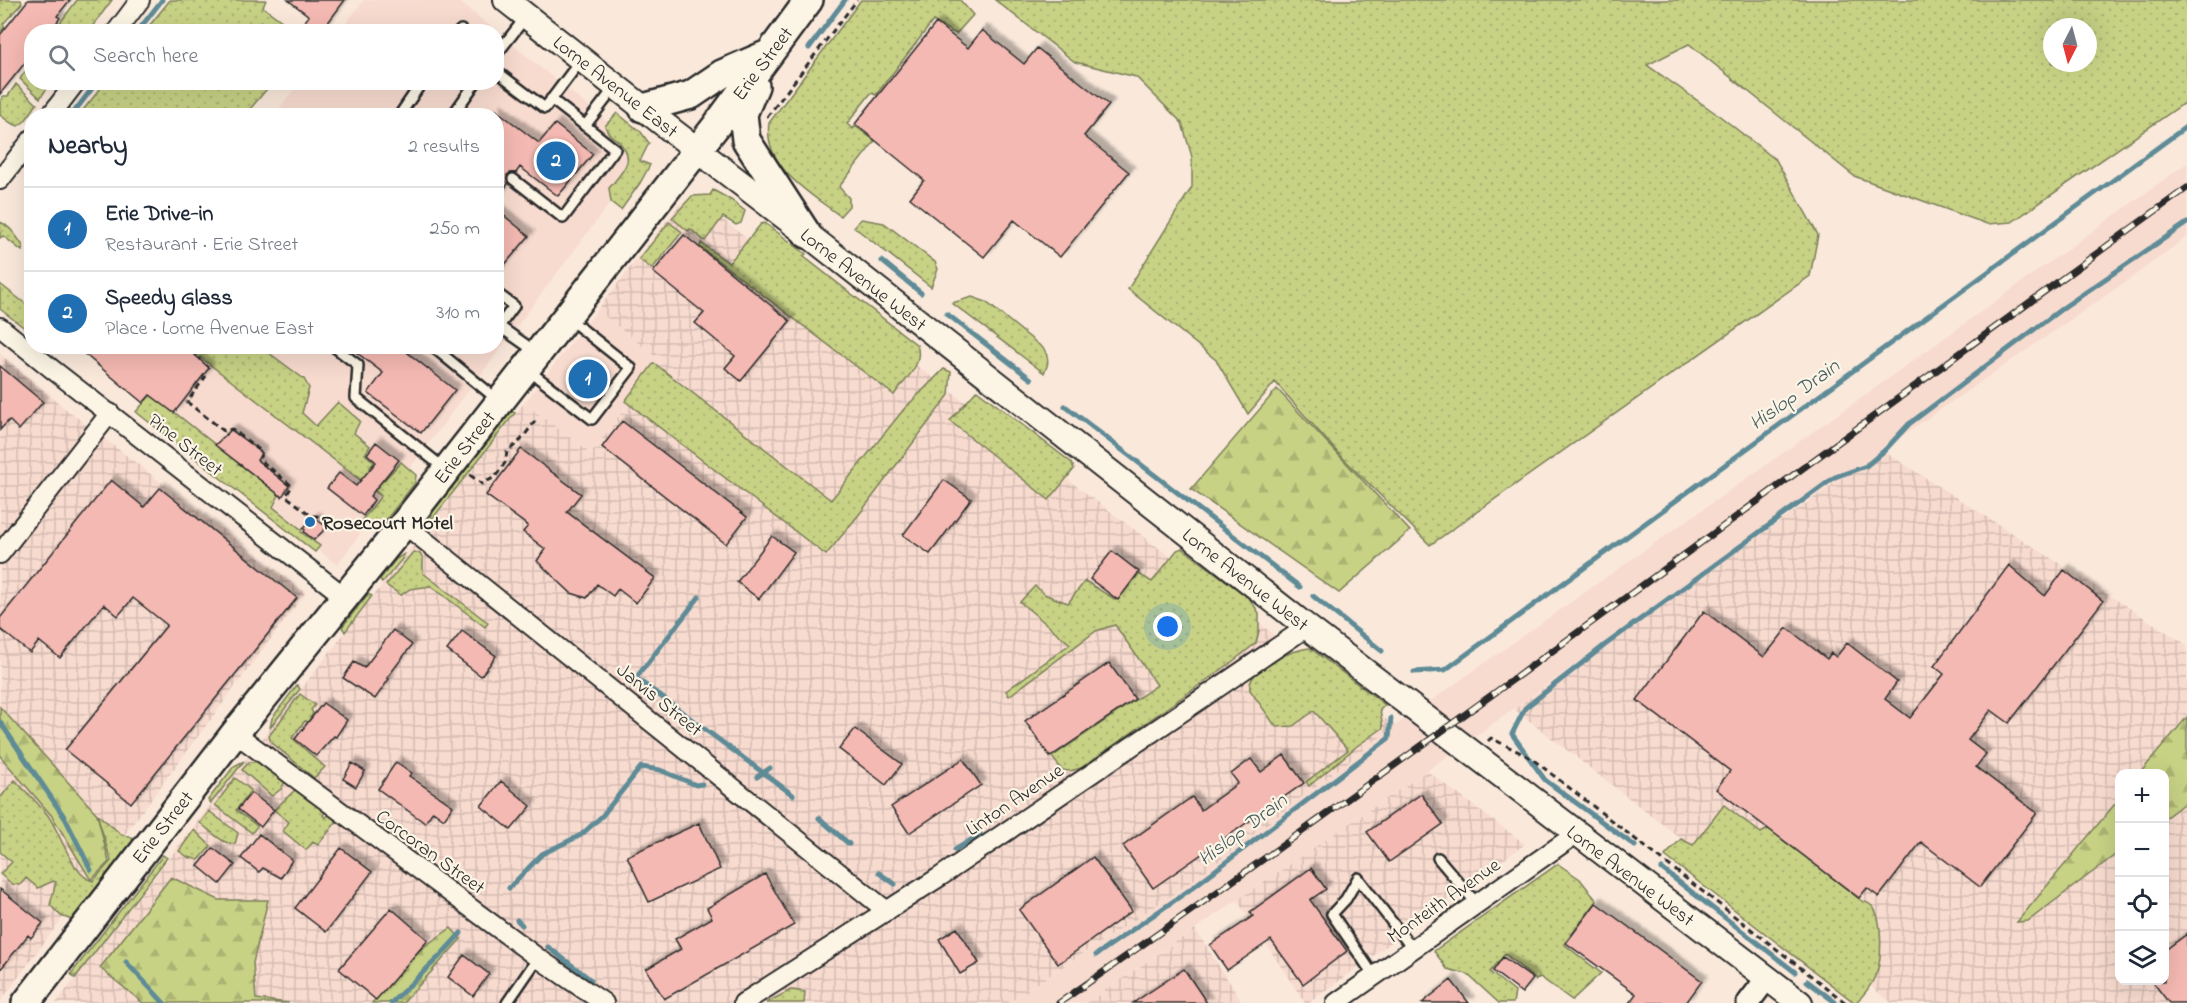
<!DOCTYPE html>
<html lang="en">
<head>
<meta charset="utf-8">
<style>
  :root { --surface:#fff; --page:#f2f2f3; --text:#1f2937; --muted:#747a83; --line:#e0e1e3; --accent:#1f6fb2 }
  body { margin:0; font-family:"Indie Flower",sans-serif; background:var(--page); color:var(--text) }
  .controls { position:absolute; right:18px; bottom:18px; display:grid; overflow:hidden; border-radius:12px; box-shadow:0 6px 24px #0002 }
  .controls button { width:54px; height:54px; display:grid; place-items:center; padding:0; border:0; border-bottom:2px solid var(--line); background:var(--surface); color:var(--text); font:30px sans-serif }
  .compass { position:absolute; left:2043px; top:18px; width:54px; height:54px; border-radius:50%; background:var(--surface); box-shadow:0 6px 24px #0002; rotate:186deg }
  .you { position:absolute; left:1168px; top:627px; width:21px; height:21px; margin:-15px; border:4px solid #fff; border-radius:50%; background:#1a73e8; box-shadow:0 0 0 9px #1a73e833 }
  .badge { display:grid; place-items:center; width:39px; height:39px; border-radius:50%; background:var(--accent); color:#fff; font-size:20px; font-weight:700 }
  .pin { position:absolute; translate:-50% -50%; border:3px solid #fff; box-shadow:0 2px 6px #0006 }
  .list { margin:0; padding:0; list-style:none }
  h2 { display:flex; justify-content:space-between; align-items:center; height:78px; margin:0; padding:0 24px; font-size:26px }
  h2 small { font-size:20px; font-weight:400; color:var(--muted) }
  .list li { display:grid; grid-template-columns:39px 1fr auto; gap:18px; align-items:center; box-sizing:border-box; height:84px; padding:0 24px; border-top:2px solid var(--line) }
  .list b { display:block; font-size:22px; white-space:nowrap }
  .list p { margin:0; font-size:20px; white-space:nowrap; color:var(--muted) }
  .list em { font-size:20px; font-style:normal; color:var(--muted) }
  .icon { flex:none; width:33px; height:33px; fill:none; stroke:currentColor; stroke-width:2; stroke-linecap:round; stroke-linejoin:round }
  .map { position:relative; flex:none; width:2187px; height:1003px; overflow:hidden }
  .search { position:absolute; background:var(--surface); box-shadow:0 6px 24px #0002; left:24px; top:24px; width:480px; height:66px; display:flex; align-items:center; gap:15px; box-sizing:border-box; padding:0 21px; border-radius:24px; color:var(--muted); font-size:22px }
  .panel { position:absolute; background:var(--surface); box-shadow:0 6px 24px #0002; left:24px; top:108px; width:480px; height:246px; border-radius:24px }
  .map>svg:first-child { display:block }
</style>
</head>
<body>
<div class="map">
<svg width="2187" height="1003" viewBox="0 0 2187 1003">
  <defs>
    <pattern id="industrial-grid" width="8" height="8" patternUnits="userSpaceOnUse" patternTransform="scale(1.5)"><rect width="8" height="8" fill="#f8dbcf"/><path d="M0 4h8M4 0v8" fill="none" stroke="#d5bcb2"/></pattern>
    <pattern id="grass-dots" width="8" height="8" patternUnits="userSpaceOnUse" patternTransform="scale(1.5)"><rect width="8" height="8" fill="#c8d285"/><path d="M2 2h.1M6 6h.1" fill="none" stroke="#acb473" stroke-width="1.8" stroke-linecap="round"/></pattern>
    <pattern id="forest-firs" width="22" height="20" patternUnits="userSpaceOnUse" patternTransform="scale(1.5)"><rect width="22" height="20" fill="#c8d285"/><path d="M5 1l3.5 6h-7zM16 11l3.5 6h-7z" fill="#acb473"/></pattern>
    <filter id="shadow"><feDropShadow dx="5.5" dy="-5.5" stdDeviation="1.5" flood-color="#0004"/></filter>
  </defs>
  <rect width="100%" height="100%" fill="#fae9db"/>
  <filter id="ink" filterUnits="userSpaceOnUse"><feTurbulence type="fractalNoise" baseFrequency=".0167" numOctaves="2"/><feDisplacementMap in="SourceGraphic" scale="12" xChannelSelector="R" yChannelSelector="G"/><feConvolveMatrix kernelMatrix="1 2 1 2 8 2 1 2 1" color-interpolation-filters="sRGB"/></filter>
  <g filter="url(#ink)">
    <path fill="#f8dbcf" d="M364,0H457L496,31L339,32Z
      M497,32L635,144L641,162L337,565L143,412L191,347L496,346V116L274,115L299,83L496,82Z
      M2187,163V237L2130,279L1699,576L1427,771L1086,1003H1008L1187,885L1395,726L1868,393Z
      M597,310L661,361L591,453L524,403Z"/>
    <path fill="url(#industrial-grid)" fill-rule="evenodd" d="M693,197L1395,726L1187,885L1008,1003H56L524,403L591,453L661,361L597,310L679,205Z
      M0,354L66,409L305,593L0,1002Z
      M1882,450L2187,645V1003H1892L1514,709ZM2120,774H2164V980H2120Z
      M1427,771L1525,844L1309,1003H1305L1237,900Z
      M1195,929L1243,1003H1086Z"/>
    <path fill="url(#grass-dots)" stroke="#7a7e58" stroke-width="1.5" fill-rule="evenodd" d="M0,0H21L22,3L3,24L5,27L0,32Z
      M77,0H112L89,31H54Z
      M170,0H266L263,7L295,31H145Z
      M861,0H960L973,15L956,34L933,21L876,95L871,93L847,124L853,129L855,126L875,141L839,187L849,198V206L840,216C810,193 763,167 769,123Z
      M995,0H2187V101L2012,222L1987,224L1854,176L1689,44L1647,65L1721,117L1776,160L1818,235L1810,276L1430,545L1338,453L1275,382L1248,414L1216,360L1128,289L1192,187V157L1182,123L1136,77L1075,62ZM2052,27H2088V63H2052Z
      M31,62L32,82L51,83L40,98L20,79Z
      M105,83V82L272,83L245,115H79Z
      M16,84L37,104L25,121L18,126L11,123L0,115V101L3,96H8Z
      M617,113L641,132L649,143L640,161L650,165L640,183L621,210L611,202L609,188C623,171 638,159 617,140C611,136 607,133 605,126Z
      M713,190L731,200L745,211L741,223L736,225L723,217L705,241L690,229L688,231L672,218L692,196L710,195Z
      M861,219L884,223L935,262L938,269L931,287L854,227Z
      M0,222C10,226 17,237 23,246L22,251L3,236L0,238Z
      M669,222L682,232L652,269L639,259Z
      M765,223L806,254L803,256L917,345C924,365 905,379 894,395L700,247L701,243L729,263L761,224Z
      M0,284L31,308V333L0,309Z
      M972,297L986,302L1044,349C1049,358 1049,364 1044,373L952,303Z
      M191,347H261L304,379L309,388L302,413L316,426L338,402L360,421L354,433L370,446L365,454L374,462L369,469L384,480L401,462L416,475L415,483L381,526L378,528L371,527L363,519L381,496L200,357L164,404L279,495L273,507L302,530L301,532L320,546L315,552L136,412Z
      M654,363L831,500L904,409L944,369L951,372L949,395L861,512L826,555L625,401Z
      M977,390L1072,463L1074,469L1049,500L950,421Z
      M511,411L515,413L433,518L430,520L435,507Z
      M1182,548L1250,599L1259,613V631L1256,643L1228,665L1081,768L1070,771L1062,770L1052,757L1157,685L1115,625L1096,631L1009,696L1006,691L1070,644L1020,602L1035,586L1046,595L1068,603L1085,581L1116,600L1139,574L1152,582L1177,550Z
      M413,552L419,553L423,558V573L486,621L488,623L485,627L431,586L410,589L401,595L386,585Z
      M404,554L403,558L382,583L380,579L396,559Z
      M368,594L372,596L345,632L342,627Z
      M1310,648L1385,705L1380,710L1383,728L1357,746L1309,786L1306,782L1348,750L1314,711L1293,726L1276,727L1250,690C1246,669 1293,649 1310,648Z
      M297,685L300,689L270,728L272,718Z
      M300,694L315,705L311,710L313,713L308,722L305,721L292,738L325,767L314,778L271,742L269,736Z
      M244,761L211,803L208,800L234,766Z
      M249,762H257L286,780L281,789L272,796L242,770Z
      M235,778L251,790L236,810L257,826L252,833L215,805Z
      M15,780C25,791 37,802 47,814C60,831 72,876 93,881L111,861L97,814L122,835L131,837L135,843L72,920L61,916L50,905L56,882L53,881L38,888L26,878L20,885L12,884L0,874L12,862L0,852V798Z
      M296,789L325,812L323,815L325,818L329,814L337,821L318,845L313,842L306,850L283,831L289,822L274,810Z
      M1724,805L1761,833L1769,828L1859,899C1862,901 1869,903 1872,906C1883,917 1882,957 1877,972C1872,984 1865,995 1855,1003L1665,856L1681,839L1693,845Z
      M209,811L238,833L235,844C223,845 210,830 200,823Z
      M194,830L211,846L199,860L188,857L179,851Z
      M163,855L167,858L75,978L71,974Z
      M1558,864L1580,879L1597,901L1564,944L1601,973L1572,1000L1540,977L1536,980L1505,954L1490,972L1515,992L1513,1003H1499L1467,974L1447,969L1434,951Z
      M791,990L805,992L804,1003H766Z"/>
    <path fill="url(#forest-firs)" stroke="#7a7e58" stroke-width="1.5" d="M1277,389L1410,531L1339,593L1191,489Z
      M0,707L97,814L109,862L91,880L52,816L0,756Z
      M2187,717V801L2165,818L2164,774L2140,773Z
      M2119,799V852L2028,921L2017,922Z
      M171,877L219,900H268L253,963L256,999L289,1003H143L100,968Z
      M451,928L461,939L403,1003H372L415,953Z"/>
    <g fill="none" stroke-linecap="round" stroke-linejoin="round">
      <path stroke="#5e8b97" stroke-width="5" d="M137,32L162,0
        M809,48L845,0
        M71,116L97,82
        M882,261L921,293
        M947,314L1031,379
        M1065,406L1300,587
        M1313,596L1382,651
        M699,597L636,678L793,795
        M1414,672L1445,670L2187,126
        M0,722L65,818L91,870
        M757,777L770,768
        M819,818L849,844
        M1635,846L1545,780L1512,734L1525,708L1605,645L1835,477L1866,466L1885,450L1909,424L2064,307L2187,223
        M955,850L980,834
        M1662,869L1795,972
        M879,873L895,884
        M509,888L542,854L581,835L602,816L641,767L660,770L696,785L702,784
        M517,920L522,925
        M548,947L591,980
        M1096,955L1188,891L1389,738L1391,718
        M126,962L164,1003
        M1807,981L1835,1002
        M391,1003L441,955L461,933"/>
    </g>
    <path fill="#f4b9b2" stroke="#2b2b2b" stroke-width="1.5" filter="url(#shadow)" d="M28,0H70L57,16L60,18L50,32H32V54L0,94V35Z
      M288,0H345L321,32H297L309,16Z
      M936,23L968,48L982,30L1024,64L1037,48L1109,105L1084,136L1129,172L1060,257L1014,220L984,257L910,198L924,180L855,124Z
      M496,110L539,143L555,124L593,154L558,196L520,167L516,173H511L507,175L508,184L496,199Z
      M496,209L529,236L496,275Z
      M684,235L790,321L741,381L725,368L735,356L695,323L704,313L653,272Z
      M75,346H185L209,368L174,413L150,395L143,403Z
      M348,346H399L455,390L421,433L368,393L383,373Z
      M582,363L604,379L592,395L570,379Z
      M0,366L43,402L19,430L9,420L0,430Z
      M622,421L747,517L726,544L602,447Z
      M231,430L262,453L257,460L289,486L282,497L215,445Z
      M376,442L399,460L370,496L374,500L363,516L327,488L339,473L356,486L376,462L367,454Z
      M521,449L581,494L567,512L655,578L636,603L618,589L613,596L597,584L587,598L571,593L537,561L545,549L523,532L528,526L486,495Z
      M111,480L144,507L160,488L297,598L131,803L65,750L167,625L133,598L118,616L104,604L60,658L39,641L30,653L0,629V618Z
      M944,480L971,499L930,554L903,535Z
      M314,518L327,527L314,540L304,532L305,530L303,528Z
      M772,536L794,552L759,599L737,582Z
      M1112,551L1139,572L1118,600L1090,579Z
      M2009,565L2045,596L2064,570L2103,601L2009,723L1991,710L1968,740L1986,754L1976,767L2037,813L1980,887L1921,842L1879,897L1867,888L1859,898L1716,789L1730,771L1637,700L1704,611L1764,657L1787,628L1827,659L1831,653L1836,657L1847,643L1897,682L1885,699L1910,718L1944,674L1934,666Z
      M393,630L412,645L387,678L389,679L375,699L343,678L354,662L364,668Z
      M462,631L496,656L481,676L447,650Z
      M1109,663L1135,699L1050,757L1025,721Z
      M323,703L347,720L336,737L334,736L316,756L295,739Z
      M855,729L902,764L886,785L839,749Z
      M1284,755L1304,783L1153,888L1123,846L1192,797L1201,810L1238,783L1231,774L1251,759L1261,772Z
      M963,759L981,785L909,833L891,807Z
      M396,762L412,773L409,776L453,806L444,819L433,811L425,823L378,789Z
      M352,763L365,771L356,787L343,779Z
      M501,781L531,806L511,830L481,806Z
      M251,793L274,810L261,827L238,809Z
      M1421,794L1443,824L1389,862L1367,832Z
      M699,823L720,869L649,902L627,856Z
      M259,834L292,860L281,878L263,868L259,872L241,858Z
      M213,848L235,865L220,884L198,866Z
      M341,848L372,872L326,932L295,908Z
      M1093,857L1132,911L1058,964L1019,910Z
      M1311,868L1326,889L1310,900L1347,951L1303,984L1271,940L1227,970L1210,945L1253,916L1250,912Z
      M765,874L794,925L664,999L646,969L681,949L675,939L712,918L707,908Z
      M0,889L43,923L31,938L28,935L0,970Z
      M1596,903L1702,981L1686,1003H1629L1636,994L1566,943Z
      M391,908L428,940L376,1000L339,969Z
      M957,928L979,963L960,974L939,939Z
      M2187,934V1003H2169L2152,981H2164V951Z
      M464,955L489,974L473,996L448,977Z
      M1503,957L1533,979L1522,993L1493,971Z
      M1184,969L1207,1003H1133Z
      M1451,980L1469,1003H1422Z"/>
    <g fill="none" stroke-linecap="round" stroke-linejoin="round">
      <defs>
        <path id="service" d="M459,32L461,30L463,32
          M496,55L525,18
          M496,71L545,108L581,60
          M399,116L422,82
          M452,116L476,82
          M585,126L615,87
          M513,179L563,218L615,149L551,99
          M496,293L514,306L500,325
          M496,324L536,352
          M333,346L358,365L356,398L445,469
          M432,346L498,400
          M528,370L592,419L631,368L568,318
          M1438,858L1477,904
          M1374,976L1332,914L1346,899L1358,878L1412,948
          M507,1003L538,958"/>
        <path id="minor" d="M116,32L140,0
          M50,116L76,82
          M0,180L32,139
          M0,327L52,369L345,597
          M404,524L887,911
          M0,554L110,413
          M235,733L538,958L604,1003
          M743,1003L941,876L1307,627
          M1336,1003L1576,834"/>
        <path id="tertiary" d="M1748,1003L1767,978"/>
        <path id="secondary" d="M506,0L670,129L807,234L1307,627L1800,1003"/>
        <path id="primary" d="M755,86L743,114L746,140L807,234
          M643,108L691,95L722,74L766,55
          M26,1003L235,733L404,524L716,126L809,0"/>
      </defs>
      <use href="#service" stroke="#2b2b2b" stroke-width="14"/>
      <use href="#minor" stroke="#2b2b2b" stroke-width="22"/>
      <use href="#tertiary" stroke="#2b2b2b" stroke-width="26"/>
      <use href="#secondary" stroke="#2b2b2b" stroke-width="28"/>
      <use href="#primary" stroke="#2b2b2b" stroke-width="32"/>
      <path stroke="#2b2b2b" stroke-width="3" stroke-dasharray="6 4.5" stroke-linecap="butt" d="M767,117L857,0
        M206,376L187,402L224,431L232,429L262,452L259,459L292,486L286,496L312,516H317L338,524
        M470,475L482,484L495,477L505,463L507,452L521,440L536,420
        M1488,741L1491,738L1531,758L1846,1003"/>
      <use href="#service" stroke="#fcf5e5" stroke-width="9"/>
      <use href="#minor" stroke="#fcf5e5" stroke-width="18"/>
      <use href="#tertiary" stroke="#fcf5e5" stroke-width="21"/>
      <use href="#secondary" stroke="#fcf5e5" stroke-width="24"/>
      <use href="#primary" stroke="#fcf5e5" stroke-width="27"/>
      <defs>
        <path id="rail" d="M1059,1003C1440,738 1811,460 2187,188"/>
      </defs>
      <use href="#rail" stroke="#2b2b2b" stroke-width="7"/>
      <use href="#rail" stroke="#fcf5e5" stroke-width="4.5" stroke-dasharray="14" stroke-linecap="butt"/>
    </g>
  </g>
  <circle fill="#1f6fb2" stroke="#fcf5e5" stroke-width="2" cx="310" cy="522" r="6"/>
  <g text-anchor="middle" stroke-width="4.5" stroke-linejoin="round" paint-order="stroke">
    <g font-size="20" fill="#2b2b2b" stroke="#fcf5e5">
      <text transform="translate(762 63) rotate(-53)" y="7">Erie Street</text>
      <text transform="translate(616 86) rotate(38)" y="7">Lorne Avenue East</text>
      <text transform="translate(864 279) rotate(38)" y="7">Lorne Avenue West</text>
      <text transform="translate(186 444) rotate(38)" y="7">Pine Street</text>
      <text transform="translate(464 447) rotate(-52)" y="7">Erie Street</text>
      <text transform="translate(1246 579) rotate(38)" y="7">Lorne Avenue West</text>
      <text transform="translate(660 699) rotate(39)" y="7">Jarvis Street</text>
      <text transform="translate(1014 799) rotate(-34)" y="7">Linton Avenue</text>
      <text transform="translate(162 827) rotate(-52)" y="7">Erie Street</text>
      <text transform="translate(431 851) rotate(36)" y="7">Corcoran Street</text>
      <text transform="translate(1631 875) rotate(37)" y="7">Lorne Avenue West</text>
      <text transform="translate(1443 900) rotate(-35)" y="7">Monteith Avenue</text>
    </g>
    <g font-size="20" font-weight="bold" fill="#2b2b2b" stroke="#fcf5e5" text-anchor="start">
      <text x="322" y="529">Rosecourt Motel</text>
    </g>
    <g font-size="21" font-style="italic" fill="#445b61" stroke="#fcf5e5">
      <text transform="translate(1794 394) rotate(-36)" y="7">Hislop Drain</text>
      <text transform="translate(1242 829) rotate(-37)" y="7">Hislop Drain</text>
    </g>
  </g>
</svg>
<div class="controls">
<button>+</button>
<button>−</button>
<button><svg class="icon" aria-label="locate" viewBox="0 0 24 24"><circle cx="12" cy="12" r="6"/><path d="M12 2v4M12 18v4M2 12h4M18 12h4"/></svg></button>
<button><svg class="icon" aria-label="layers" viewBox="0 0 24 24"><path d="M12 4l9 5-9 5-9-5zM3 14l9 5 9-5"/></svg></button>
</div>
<svg class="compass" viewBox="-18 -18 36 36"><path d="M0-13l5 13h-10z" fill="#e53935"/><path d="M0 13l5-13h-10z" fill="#747a83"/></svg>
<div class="you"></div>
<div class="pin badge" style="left:588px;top:379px">1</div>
<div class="pin badge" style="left:556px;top:161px">2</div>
<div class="search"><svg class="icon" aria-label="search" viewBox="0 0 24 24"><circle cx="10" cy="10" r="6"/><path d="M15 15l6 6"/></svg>Search here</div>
<section class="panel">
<h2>Nearby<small>2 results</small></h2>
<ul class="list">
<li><span class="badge">1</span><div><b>Erie Drive-in</b><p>Restaurant · Erie Street</p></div><em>250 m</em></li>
<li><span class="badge">2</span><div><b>Speedy Glass</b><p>Place · Lorne Avenue East</p></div><em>310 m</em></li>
</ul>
</section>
</div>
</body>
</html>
